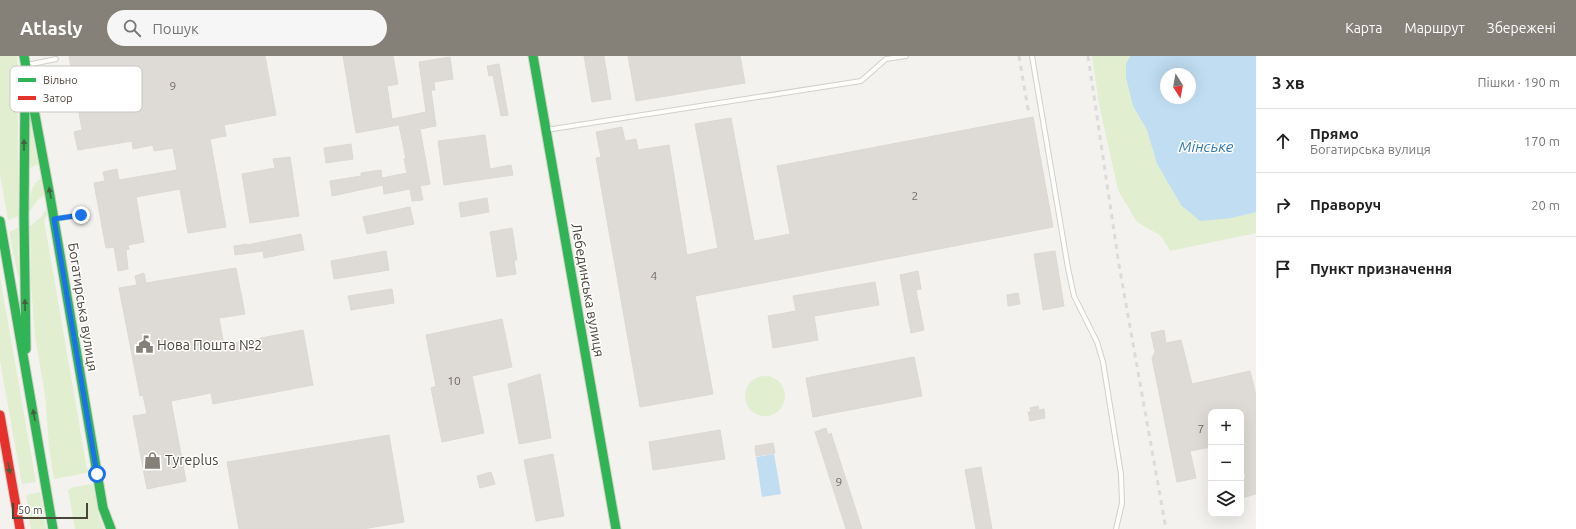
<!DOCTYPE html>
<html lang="uk">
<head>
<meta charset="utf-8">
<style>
  :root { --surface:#fff; --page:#f6f6f6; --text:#222; --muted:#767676; --line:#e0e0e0; --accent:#868178 }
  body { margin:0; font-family:Ubuntu,sans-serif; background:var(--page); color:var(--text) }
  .controls { position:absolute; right:12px; bottom:12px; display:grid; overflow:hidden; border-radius:8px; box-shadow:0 4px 16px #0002 }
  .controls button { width:36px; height:36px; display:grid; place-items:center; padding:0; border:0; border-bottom:1px solid var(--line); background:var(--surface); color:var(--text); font:20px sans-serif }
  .compass { position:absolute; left:1160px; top:12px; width:36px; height:36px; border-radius:50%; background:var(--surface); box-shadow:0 4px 16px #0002; rotate:169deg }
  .scale { position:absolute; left:12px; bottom:10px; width:76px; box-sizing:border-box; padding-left:4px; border:2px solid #4b4439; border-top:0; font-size:11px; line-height:14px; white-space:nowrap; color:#4b4439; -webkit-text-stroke:3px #fff; paint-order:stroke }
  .stop { position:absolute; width:12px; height:12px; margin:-9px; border:3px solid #1a73e8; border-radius:50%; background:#fff }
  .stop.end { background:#1a73e8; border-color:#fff; box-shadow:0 1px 4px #0008 }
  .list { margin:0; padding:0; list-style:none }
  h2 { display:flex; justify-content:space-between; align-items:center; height:52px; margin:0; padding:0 16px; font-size:17px }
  h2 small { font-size:13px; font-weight:400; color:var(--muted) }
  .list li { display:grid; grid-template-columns:26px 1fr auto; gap:12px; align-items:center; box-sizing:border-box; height:64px; padding:0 16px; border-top:1px solid var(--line) }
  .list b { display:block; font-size:15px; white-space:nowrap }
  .list p { margin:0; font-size:13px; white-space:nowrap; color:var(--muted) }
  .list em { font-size:13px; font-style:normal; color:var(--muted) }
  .icon { flex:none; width:22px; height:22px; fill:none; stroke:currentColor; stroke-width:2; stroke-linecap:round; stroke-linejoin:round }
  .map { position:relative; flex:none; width:1256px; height:473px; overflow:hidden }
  header { display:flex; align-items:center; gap:24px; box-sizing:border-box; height:56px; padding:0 20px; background:var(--accent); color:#fff }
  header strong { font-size:19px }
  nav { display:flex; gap:22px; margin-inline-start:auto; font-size:14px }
  .search { width:280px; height:36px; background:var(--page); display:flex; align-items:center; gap:10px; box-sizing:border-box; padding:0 14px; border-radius:22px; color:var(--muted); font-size:15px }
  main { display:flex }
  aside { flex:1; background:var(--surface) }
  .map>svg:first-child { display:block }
</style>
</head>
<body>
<header>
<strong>Atlasly</strong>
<div class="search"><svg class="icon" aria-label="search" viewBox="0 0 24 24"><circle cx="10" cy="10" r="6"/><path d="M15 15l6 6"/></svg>Пошук</div>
<nav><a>Карта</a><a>Маршрут</a><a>Збережені</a></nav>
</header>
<main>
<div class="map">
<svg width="1256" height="473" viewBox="0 0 1256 473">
  <rect width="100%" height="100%" fill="#f4f2ee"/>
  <path fill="#e1eecf" d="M0,0H17L19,160L8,164L0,118Z
    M1092,0H1130L1126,8V22L1133,50L1147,74L1157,108L1181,149L1232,162L1256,156V177L1170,195L1161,180L1137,166L1118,134L1099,48Z
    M29,58L38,108L30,112Z
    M41,122L44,139L38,144L29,156C30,142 29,131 41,122Z
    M46,153L47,159L44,164L87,413L92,414V416L54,423L49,391L45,339L35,280L31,227L30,170L42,160Z
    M18,172L19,221H18L9,176Z
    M0,221L36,426L22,428L0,305Z
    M745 340a20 20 0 1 1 40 0a20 20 0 1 1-40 0Z
    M93,428L99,460L104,473H75L68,434L73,431Z
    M40,436L46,473H31L26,439Z"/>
  <path fill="#c0ddf1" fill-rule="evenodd" d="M1130,0H1256V156L1232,162L1200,165L1181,149L1157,108L1147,74L1133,50L1126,22V8ZM1166,18H1190V42H1166Z
    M774,398L781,438L762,441L756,401Z"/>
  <path fill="#dedbd6" stroke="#dcd9d4" d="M69,0H265L276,59L224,69L226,80L210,83L226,171L188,177L180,133L136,141L144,186L128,189L129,193L126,194L128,213L118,215L114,191L106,192L94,127L105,125L103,116L117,113L119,124L177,114L173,92L154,95L153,89L133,93L132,85L78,94L74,76L82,74Z
    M343,0H393L398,28L387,30L392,63L426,56L419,6L450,1L453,23L434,26L435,34H431L436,70L420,73L430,128L420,130L423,144L412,145L410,133L384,138L383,129L332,140L330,125L361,120V117L381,114L382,122L407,117L404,103H406L399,69L356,77Z
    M584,0H604L611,43L592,46Z
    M628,0H740L745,27L636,45Z
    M499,8L508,59L501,60L493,19L489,20L487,10Z
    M1033,61L1053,171L695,240L713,338L640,351L596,102L601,101L596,76L622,71L625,85L636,83L638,94L669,89L687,199L718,192L695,68L731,62L754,185L790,178L777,110Z
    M485,79L490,113L511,109L513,119L444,129L438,85Z
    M351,88L353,103L326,107L324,92Z
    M290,101L299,160L250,167L242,118L275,112L273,103Z
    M487,142L489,156L461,161L459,147Z
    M410,151L414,168L367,178L363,161Z
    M512,172L517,204H514L516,218L497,221L490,176Z
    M301,178L304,194L264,202L263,195L235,199L234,190L247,188V189Z
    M386,195L389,214L334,223L331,205Z
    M1055,195L1064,250L1043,254L1034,198Z
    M236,212L245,258L219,262L224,289L303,274L313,329L213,348L211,337L171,345L186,425L147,433L133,360L147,358L143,339L140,340L119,232L137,229L135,220L144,217L146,227Z
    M918,215L921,233L916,234L924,274L911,277L900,219Z
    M875,226L879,249L814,260L818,284L773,292L768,260L796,255L793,240Z
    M392,233L394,247L351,254L348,240Z
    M1018,237L1020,248L1008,250L1007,239Z
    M502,263L512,311L472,320L484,377L442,386L431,332L436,330L426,279Z
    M1164,274L1166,287L1181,284L1192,328L1250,315L1256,339V438L1241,442V424L1246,422L1241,400V356H1211V391L1190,395L1196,422L1177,426L1152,302L1155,296L1151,277Z
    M914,301L922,340L813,361L806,322Z
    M540,318L551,382L519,388L508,328Z
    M1038,350L1039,354L1044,353L1045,362L1030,365L1028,356H1031L1030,352Z
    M826,372L828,379L831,377L862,473H846L815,376Z
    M720,374L725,403L653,414L649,386Z
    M389,379L404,466L363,473H239L227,406Z
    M773,387L775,397L756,400L755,390Z
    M553,398L564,460L536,465L524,404Z
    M981,411L992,473H976L965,414Z
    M491,416L495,428L480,432L477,420Z"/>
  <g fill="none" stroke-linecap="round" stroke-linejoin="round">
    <defs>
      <path id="lane" d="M1032,0L1068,212L1074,240L1097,286L1103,306L1121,418L1122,447L1116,473
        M27,9L56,3
        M546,74L861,25L886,3L906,0
        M55,163L81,159"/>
      <path id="fast" d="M24,0L50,140L103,452L111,473
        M533,0L616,473
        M25,36L24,162L26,293
        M0,165L53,473"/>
      <path id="jam" d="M0,359L20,473"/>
    </defs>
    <use href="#lane" stroke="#d2d0cb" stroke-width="6"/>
    <use href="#fast" stroke="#d3cfc5" stroke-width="11"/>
    <use href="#jam" stroke="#d3cfc5" stroke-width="11"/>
    <use href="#lane" stroke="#fdfdfc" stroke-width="4"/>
    <use href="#fast" stroke="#30b455" stroke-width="9"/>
    <use href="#jam" stroke="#e5322d" stroke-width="9"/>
    <path stroke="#dbdbda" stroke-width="3" stroke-dasharray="5 5" stroke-linecap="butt" d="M1019,0L1029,59
      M1088,0L1119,209L1166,473"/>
  </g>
  <defs><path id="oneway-solid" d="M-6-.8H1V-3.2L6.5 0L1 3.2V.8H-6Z"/></defs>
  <g fill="#446040">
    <use href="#oneway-solid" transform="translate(24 89) rotate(-90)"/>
    <use href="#oneway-solid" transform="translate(50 137) rotate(-100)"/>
    <use href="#oneway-solid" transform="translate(25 249) rotate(-91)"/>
    <use href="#oneway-solid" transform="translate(34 359) rotate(-100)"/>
    <use href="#oneway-solid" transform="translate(9 412) rotate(80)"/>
  </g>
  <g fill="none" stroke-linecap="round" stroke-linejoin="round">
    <path stroke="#1a73e8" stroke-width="5" d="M81,159L54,163L97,418"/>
  </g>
  <defs>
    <symbol id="civic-bare" viewBox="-9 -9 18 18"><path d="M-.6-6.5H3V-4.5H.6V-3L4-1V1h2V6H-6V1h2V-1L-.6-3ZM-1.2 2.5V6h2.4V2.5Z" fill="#868178" stroke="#fff" stroke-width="2.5" paint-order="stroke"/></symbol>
    <symbol id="shop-bare" viewBox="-9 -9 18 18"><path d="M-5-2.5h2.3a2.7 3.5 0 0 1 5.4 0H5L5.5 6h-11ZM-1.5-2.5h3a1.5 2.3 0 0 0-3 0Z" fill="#868178" stroke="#fff" stroke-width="2.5" paint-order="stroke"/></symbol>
  </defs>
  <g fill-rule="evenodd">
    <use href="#civic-bare" x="132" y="276" width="25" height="25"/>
    <use href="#shop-bare" x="140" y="392" width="25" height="25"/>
  </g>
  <g text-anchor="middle" stroke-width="3" stroke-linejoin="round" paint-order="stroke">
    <g font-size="12" fill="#706a61">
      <text x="173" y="34">9</text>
      <text x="915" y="144">2</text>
      <text x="654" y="224">4</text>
      <text x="454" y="329">10</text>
      <text x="1201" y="377">7</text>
      <text x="839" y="430">9</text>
    </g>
    <g font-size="14" fill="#4b4439" stroke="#fff">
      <text transform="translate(588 234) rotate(80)" y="5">Лебединська вулиця</text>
      <text transform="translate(83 251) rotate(81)" y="5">Богатирська вулиця</text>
    </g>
    <g font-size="14" fill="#4b4439" stroke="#fff" text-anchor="start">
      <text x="157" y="294">Нова Пошта №2</text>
      <text x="165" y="409">Tyreplus</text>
    </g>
    <g font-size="15" font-style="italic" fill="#2e7ab2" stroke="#fff">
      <text x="1206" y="96">Мінське</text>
    </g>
  </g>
  <rect x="10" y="10" width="132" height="46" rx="6" fill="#fff" stroke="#c9c7c4" stroke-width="1"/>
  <rect x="18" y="22" width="18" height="4" fill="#30b455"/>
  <rect x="18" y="40" width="18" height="4" fill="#e5322d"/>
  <g font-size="11" fill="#4b4439">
    <text x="43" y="28">Вільно</text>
    <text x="43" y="46">Затор</text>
  </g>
</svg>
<div class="controls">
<button>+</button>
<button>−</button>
<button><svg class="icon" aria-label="layers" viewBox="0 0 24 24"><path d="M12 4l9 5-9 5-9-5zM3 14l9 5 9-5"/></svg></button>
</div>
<svg class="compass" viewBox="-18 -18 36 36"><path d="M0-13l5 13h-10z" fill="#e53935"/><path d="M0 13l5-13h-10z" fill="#767676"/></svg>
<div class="scale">50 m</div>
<div class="stop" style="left:97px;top:418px"></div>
<div class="stop end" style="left:81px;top:159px"></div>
</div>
<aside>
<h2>3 хв<small>Пішки · 190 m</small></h2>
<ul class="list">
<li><svg class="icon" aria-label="ahead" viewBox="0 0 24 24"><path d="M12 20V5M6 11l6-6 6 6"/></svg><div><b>Прямо</b><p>Богатирська вулиця</p></div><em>170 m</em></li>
<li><svg class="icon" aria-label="right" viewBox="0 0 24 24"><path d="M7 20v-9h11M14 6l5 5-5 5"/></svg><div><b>Праворуч</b></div><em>20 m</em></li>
<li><svg class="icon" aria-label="arrive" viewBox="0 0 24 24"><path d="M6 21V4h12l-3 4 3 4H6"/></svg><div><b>Пункт призначення</b></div></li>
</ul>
</aside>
</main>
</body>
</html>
